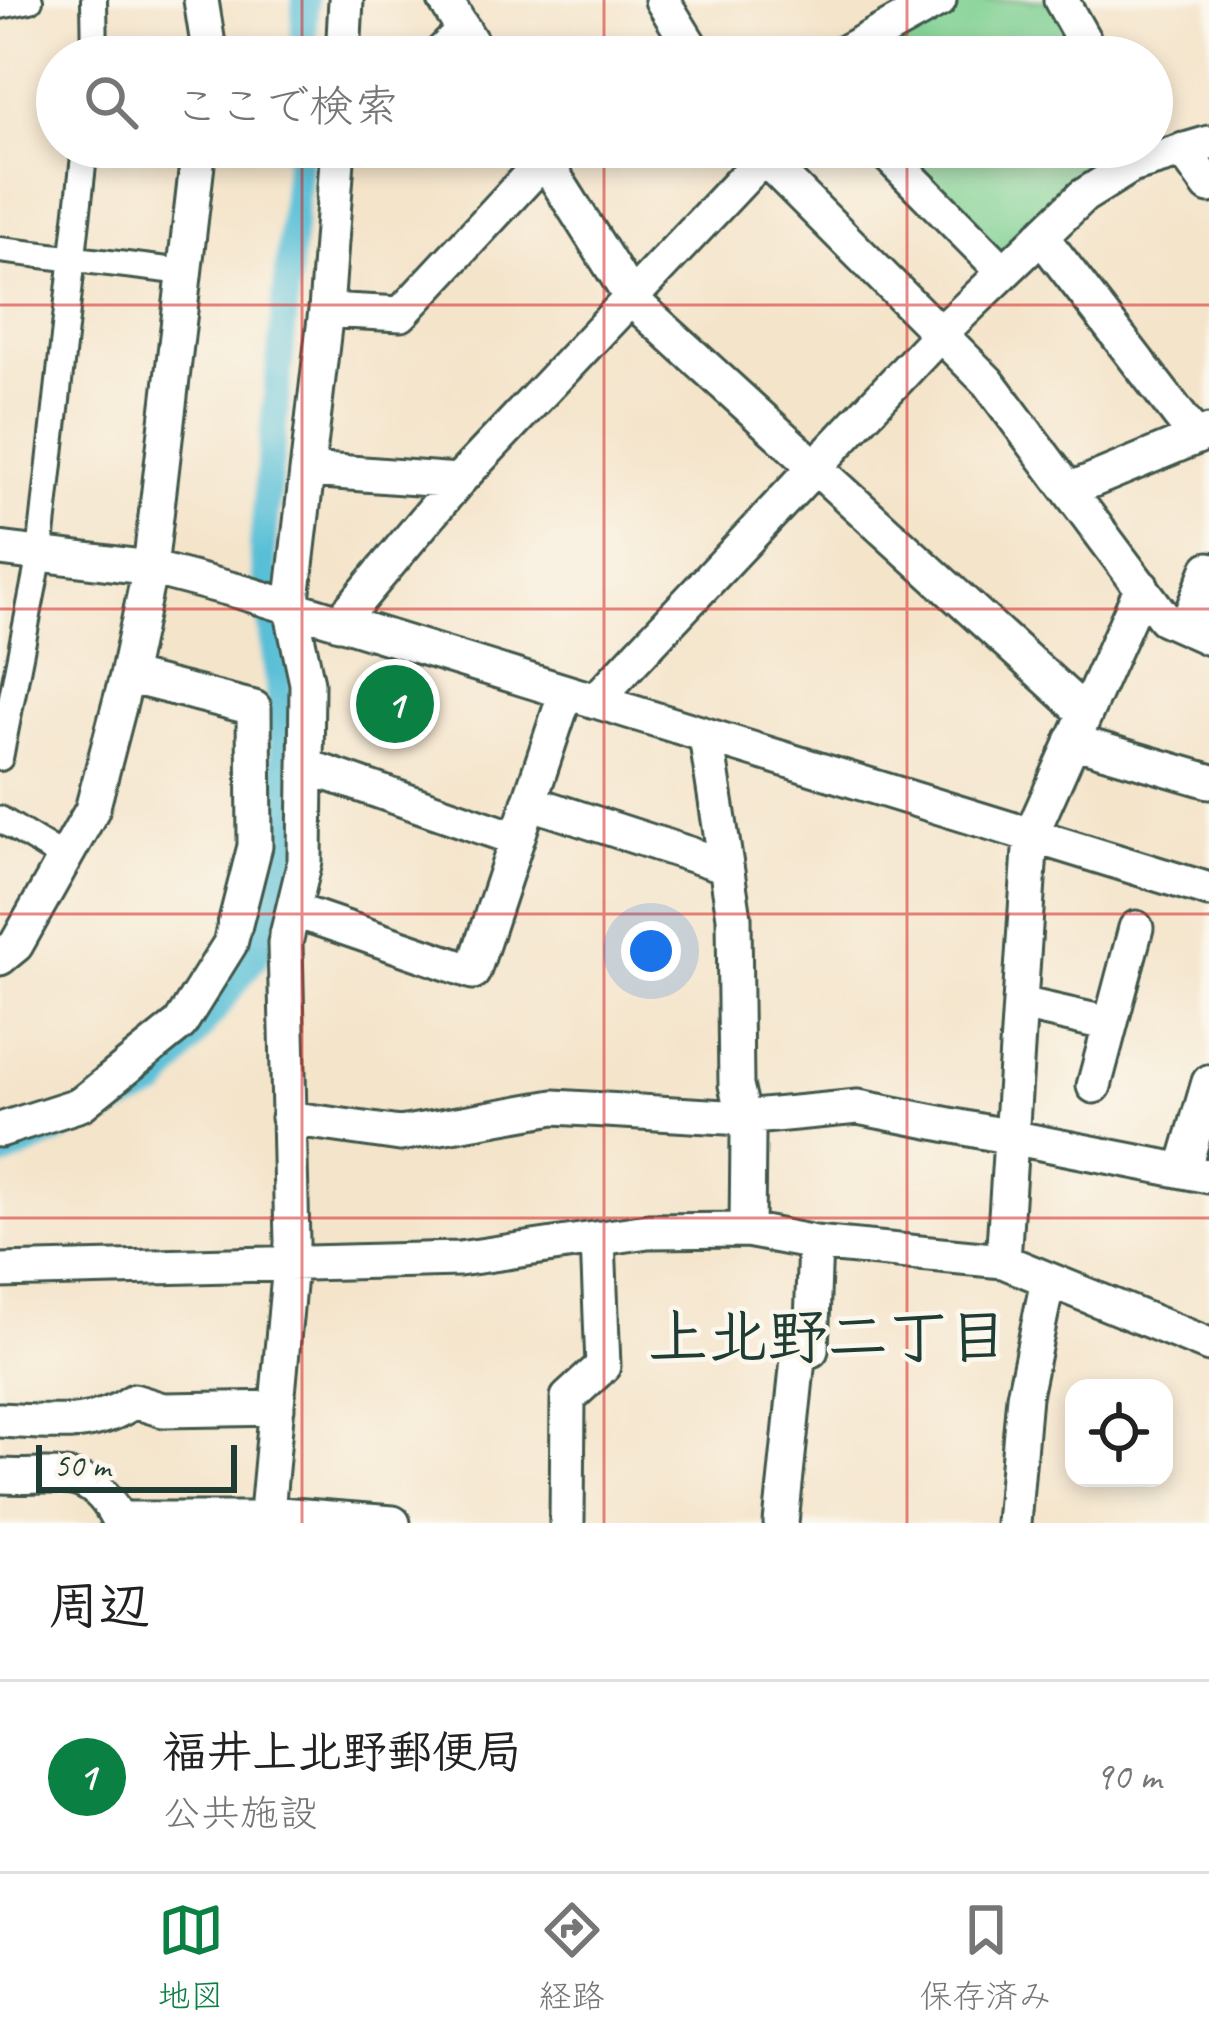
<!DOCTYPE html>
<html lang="ja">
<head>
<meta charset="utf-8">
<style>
  :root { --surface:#fff; --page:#f6f6f6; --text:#222; --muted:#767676; --line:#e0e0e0; --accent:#0b8043 }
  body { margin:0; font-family:Caveat,"Klee One",sans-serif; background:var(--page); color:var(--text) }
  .controls { position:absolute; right:36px; bottom:36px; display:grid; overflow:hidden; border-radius:24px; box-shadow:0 6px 18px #0003 }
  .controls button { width:108px; height:108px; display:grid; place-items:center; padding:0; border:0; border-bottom:3px solid var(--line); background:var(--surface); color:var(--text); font:60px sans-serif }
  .scale { position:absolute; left:36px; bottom:30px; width:201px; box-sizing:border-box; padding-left:12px; border:6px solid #1f3d34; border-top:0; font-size:33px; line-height:42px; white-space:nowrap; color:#1f3d34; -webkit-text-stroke:9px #fbf7ec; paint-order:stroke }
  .you { position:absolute; left:651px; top:951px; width:42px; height:42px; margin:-30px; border:9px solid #fff; border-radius:50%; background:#1a73e8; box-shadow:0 0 0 18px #1a73e833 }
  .badge { display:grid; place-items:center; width:78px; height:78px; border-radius:50%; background:var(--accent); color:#fff; font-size:39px; font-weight:700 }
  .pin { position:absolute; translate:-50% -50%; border:6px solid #fff; box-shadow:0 3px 12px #0006 }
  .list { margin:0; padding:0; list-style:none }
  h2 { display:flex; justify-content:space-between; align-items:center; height:156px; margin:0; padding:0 48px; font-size:51px }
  h2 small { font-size:39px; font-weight:400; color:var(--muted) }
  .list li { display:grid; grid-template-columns:78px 1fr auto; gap:36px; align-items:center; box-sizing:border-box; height:192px; padding:0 48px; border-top:3px solid var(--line) }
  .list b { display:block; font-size:45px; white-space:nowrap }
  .list p { margin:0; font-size:39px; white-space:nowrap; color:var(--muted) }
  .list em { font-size:39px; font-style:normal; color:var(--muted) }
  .icon { flex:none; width:66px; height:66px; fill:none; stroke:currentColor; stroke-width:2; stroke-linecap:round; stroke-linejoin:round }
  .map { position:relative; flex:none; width:1209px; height:1523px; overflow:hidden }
  .search { position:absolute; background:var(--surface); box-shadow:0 6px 18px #0003; left:36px; right:36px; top:36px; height:132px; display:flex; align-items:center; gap:30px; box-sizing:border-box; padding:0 42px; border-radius:66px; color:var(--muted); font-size:45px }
  .sheet { height:348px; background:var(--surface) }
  nav { display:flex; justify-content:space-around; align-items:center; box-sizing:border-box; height:168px; border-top:3px solid var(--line); background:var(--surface); font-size:33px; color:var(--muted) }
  nav a { display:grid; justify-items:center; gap:6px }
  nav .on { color:var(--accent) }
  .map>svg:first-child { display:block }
</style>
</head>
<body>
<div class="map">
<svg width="1209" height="1523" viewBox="0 0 1209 1523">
  <rect width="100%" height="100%" fill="#fbf7ec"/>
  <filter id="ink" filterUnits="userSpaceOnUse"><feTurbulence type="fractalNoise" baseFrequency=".00833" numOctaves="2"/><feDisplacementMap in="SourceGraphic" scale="24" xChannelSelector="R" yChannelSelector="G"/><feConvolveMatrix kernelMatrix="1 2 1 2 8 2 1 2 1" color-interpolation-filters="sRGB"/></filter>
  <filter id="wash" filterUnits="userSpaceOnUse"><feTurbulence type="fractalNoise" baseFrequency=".004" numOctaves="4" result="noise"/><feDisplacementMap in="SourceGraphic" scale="48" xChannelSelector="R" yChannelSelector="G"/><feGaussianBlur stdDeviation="2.7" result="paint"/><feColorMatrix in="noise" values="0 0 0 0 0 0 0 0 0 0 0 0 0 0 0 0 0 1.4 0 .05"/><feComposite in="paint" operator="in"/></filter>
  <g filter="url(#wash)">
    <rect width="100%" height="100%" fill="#f4e4ca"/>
    <path fill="#7ccf90" stroke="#4e8662" stroke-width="3" d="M953,0H1061L1093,57H837Z
      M880,147H1143L1004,272Z"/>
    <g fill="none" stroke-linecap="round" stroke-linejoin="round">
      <path stroke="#59bfd7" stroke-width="27" d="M303,57L305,0
        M0,1156L156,1086L257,954L289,859L278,681L262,550L300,147"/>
    </g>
  </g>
  <g filter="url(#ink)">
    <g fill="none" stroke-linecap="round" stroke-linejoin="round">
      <defs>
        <path id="pedestrian" d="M94,0L95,57
          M0,6L30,0
          M0,250L185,272
          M0,758L40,554L85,147
          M0,819L64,858"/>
        <path id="minor" d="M201,0L210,57
          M445,0L480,57
          M662,0L697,57
          M1061,0L1093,57
          M343,57L346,0
          M437,57L464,30
          M836,57L939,0
          M536,147L633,301L1085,713
          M753,147L988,382L1164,618L1209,638
          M880,147L1004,272
          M1183,150L1209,186
          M1041,236L1196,437
          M326,310L401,314L544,160
          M309,470L458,481L763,158
          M1069,490L1209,432
          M0,549L150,568L242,592L1209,890
          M339,623L458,481
          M1186,627L1209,569
          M595,701L942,332L1083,196L1131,166L1209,143
          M706,736L734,917L736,1085L748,1135L747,1230
          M1072,741L1209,781
          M306,766L517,839
          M529,802L726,866
          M293,910L473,972L566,692
          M0,958L16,945L92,810L127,676L150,568L199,147
          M1021,1004L1110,1024
          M1094,1086L1136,928
          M288,1118L400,1134L554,1107L743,1118L858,1107L1209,1176
          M0,1130L81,1104L180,1024L230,944L255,846L254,708L127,676
          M1183,1171L1209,1082
          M1003,1261L1031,835L1142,587
          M0,1271L459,1259L648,1231L747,1230L815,1243L1003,1261L1209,1345
          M0,1420C48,1422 93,1430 134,1401L163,1410L277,1408
          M0,1476C56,1479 91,1463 118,1519H267
          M267,1513L393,1523
          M266,1523L292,1243L285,943L305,861L307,683L291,608L326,310L338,147
          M567,1523L568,1398L603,1366L598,1240
          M781,1523L799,1349L811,1350L815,1243
          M1013,1523L1024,1396L1048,1280"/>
      </defs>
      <use href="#pedestrian" stroke="#3f564a" stroke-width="30"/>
      <use href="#minor" stroke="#3f564a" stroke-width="39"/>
      <use href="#pedestrian" stroke="#fff" stroke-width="24"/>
      <use href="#minor" stroke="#fff" stroke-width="33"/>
    </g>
  </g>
  <path fill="none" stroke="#d62828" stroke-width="3" stroke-opacity="0.55" d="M302,0V57M604,0V57M907,0V57M302,147V1523M604,147V1523M907,147V1523M0,305H1209M0,609H1209M0,914H1209M0,1218H1209"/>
  <g text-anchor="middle" stroke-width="9" stroke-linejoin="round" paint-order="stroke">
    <g font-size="60" font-weight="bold" fill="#1f3d34" stroke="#fbf7ec">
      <text x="828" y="1357">上北野二丁目</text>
    </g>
  </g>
</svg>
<div class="controls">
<button><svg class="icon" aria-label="locate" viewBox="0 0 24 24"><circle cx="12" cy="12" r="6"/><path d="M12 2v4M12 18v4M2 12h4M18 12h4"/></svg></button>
</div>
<div class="scale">50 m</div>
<div class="you"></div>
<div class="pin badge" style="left:395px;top:704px">1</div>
<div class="search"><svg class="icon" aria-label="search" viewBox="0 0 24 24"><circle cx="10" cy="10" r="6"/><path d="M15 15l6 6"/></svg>ここで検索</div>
</div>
<section class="sheet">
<h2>周辺<small></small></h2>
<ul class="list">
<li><span class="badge">1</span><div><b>福井上北野郵便局</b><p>公共施設</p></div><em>90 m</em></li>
</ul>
</section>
<nav>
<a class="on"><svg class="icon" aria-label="map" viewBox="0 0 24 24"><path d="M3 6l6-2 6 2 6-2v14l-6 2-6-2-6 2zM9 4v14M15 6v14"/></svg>地図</a>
<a><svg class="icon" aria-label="directions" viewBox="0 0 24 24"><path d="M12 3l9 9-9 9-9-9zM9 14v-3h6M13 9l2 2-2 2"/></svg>経路</a>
<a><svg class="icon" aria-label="saved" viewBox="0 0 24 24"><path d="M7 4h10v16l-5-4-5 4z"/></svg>保存済み</a>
</nav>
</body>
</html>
